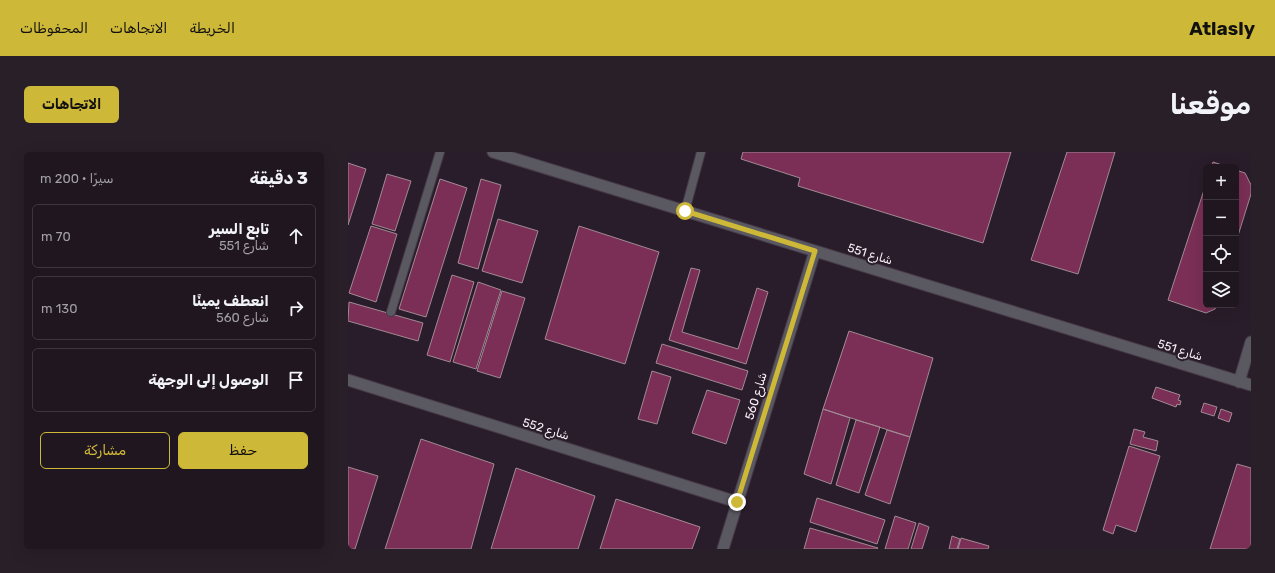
<!DOCTYPE html>
<html lang="ar">
<head>
<meta charset="utf-8">
<style>
  :root { --surface:#201620; --page:#281f29; --text:#f1f3f6; --muted:#a29fa5; --line:#3d353e; --accent:#ceb837 }
  body { margin:0; font-family:Rubik,"Noto Sans Arabic",sans-serif; background:var(--page); color:var(--text); direction:rtl }
  .controls { position:absolute; right:12px; top:12px; display:grid; overflow:hidden; border-radius:6px; box-shadow:0 4px 16px #0002 }
  .controls button { width:36px; height:36px; display:grid; place-items:center; padding:0; border:0; border-bottom:1px solid var(--line); background:var(--surface); color:var(--text); font:20px sans-serif }
  .stop { position:absolute; width:12px; height:12px; margin:-9px; border:3px solid #ceb837; border-radius:50%; background:#fff }
  .stop.end { background:#ceb837; border-color:#fff; box-shadow:0 1px 4px #0008 }
  .list { margin:0; padding:0; list-style:none }
  h2 { display:flex; justify-content:space-between; align-items:center; height:52px; margin:0; padding:0 16px; font-size:17px }
  h2 small { font-size:13px; font-weight:400; color:var(--muted) }
  .list li { display:grid; grid-template-columns:26px 1fr auto; gap:12px; align-items:center; box-sizing:border-box; height:64px; margin:0 8px 8px; padding:0 8px; border:1px solid var(--line); border-radius:6px }
  .list b { display:block; font-size:15px; white-space:nowrap }
  .list p { margin:0; font-size:13px; white-space:nowrap; color:var(--muted) }
  .list em { font-size:13px; font-style:normal; color:var(--muted) }
  .actions { display:flex; gap:8px; padding:12px 16px }
  .actions a { flex:1; padding:9px 0; border:1px solid var(--accent); border-radius:6px; text-align:center; font-size:14px; color:var(--accent) }
  .actions .main { background:var(--accent); color:#111 }
  .icon { flex:none; width:22px; height:22px; fill:none; stroke:currentColor; stroke-width:2; stroke-linecap:round; stroke-linejoin:round }
  .map { position:relative; flex:none; width:903px; height:397px; overflow:hidden; direction:ltr; border-radius:6px }
  header { display:flex; align-items:center; gap:24px; box-sizing:border-box; height:56px; padding:0 20px; background:var(--accent); color:#111 }
  header strong { font-size:19px }
  nav { display:flex; gap:22px; margin-inline-start:auto; font-size:14px }
  .intro { display:flex; align-items:center; justify-content:space-between; box-sizing:border-box; height:96px; padding:0 24px }
  h1 { margin:0; font-size:28px }
  .button { padding:10px 18px; border-radius:6px; background:var(--accent); color:#111; font-size:14px; font-weight:700 }
  main { display:flex; gap:24px; padding:0 24px }
  aside { flex:1; background:var(--surface); border-radius:6px; box-shadow:0 4px 16px #0002 }
  .map>svg:first-child { display:block }
</style>
</head>
<body>
<header>
<strong>Atlasly</strong>
<nav><a>الخريطة</a><a>الاتجاهات</a><a>المحفوظات</a></nav>
</header>
<div class="intro"><h1>موقعنا</h1><a class="button">الاتجاهات</a></div>
<main>
<div class="map">
<svg width="903" height="397" viewBox="0 0 903 397">
  <rect width="100%" height="100%" fill="#2a1d2b"/>
  <path fill="#7b2f56" stroke="#a18a93" d="M395,0H663L635,91L450,34L452,26L393,7Z
    M719,0H767L730,122L683,108Z
    M865,10L880,15H864Z
    M0,11L18,17L0,73Z
    M888,18L897,21L903,33V42L888,90Z
    M39,22L63,29L47,79L24,72Z
    M92,27L119,36L78,165L51,157Z
    M133,27L153,33L130,117L110,111Z
    M858,32V153H869L867,157L858,161L820,148Z
    M150,67L190,79L174,131L134,119Z
    M23,74L49,82L28,150L1,141Z
    M231,74L311,100L277,212L197,187Z
    M343,116L352,118L334,180L390,197L409,136L420,140L398,212L321,188Z
    M104,123L126,130L102,210L79,203Z
    M130,130L153,138L128,217L105,210Z
    M154,139L177,146L152,226L129,219Z
    M1,150L75,171L70,189L0,169Z
    M501,179L585,206L562,285L475,257Z
    M314,192L400,219L394,238L308,211Z
    M304,219L323,225L309,272L290,267Z
    M808,235L832,243L830,248L833,249L832,253L829,252L828,255L804,246Z
    M359,238L392,248L378,292L344,281Z
    M856,251L869,255L866,264L853,260Z
    M475,257L502,266L483,332L456,322Z
    M873,257L884,261L881,270L870,266Z
    M508,268L532,275L511,341L488,333Z
    M786,277L797,280L795,285L810,289L808,299L782,292Z
    M539,278L562,285L542,352L517,343Z
    M73,287L146,312L123,397H37Z
    M781,294L812,304L788,380L768,373L765,382L755,378Z
    M889,312L903,316V397H862Z
    M0,315L30,324L7,397H0Z
    M168,316L247,344L230,397H143Z
    M469,346L537,368L529,392L462,370Z
    M268,347L352,375L344,397H252Z
    M547,364L568,371L560,397H537Z
    M571,371L581,375L574,397H563Z
    M462,376L530,396L529,397H456Z
    M604,384L612,387L609,397H601Z
    M613,386L641,394L640,397H610Z"/>
  <g fill="none" stroke-linecap="round" stroke-linejoin="round">
    <defs>
      <path id="service" d="M337,59L353,0
        M43,160L92,0"/>
      <path id="minor" d="M145,0L903,233
        M0,228L389,350
        M891,230L903,190
        M375,397L467,99"/>
    </defs>
    <use href="#service" stroke="#473a48" stroke-width="10"/>
    <use href="#minor" stroke="#473a48" stroke-width="13"/>
    <use href="#service" stroke="#5a5861" stroke-width="8"/>
    <use href="#minor" stroke="#5a5861" stroke-width="11"/>
  </g>
  <g fill="none" stroke-linecap="round" stroke-linejoin="round">
    <path stroke="#ceb837" stroke-width="5" d="M337,59L467,99L389,350"/>
  </g>
  <g text-anchor="middle" stroke-width="4" stroke-linejoin="round" paint-order="stroke">
    <g font-size="12" fill="#f8eff8" stroke="#2a1d2b">
      <text transform="translate(522 102) rotate(17)" y="4">شارع 551</text>
      <text transform="translate(832 198) rotate(17)" y="4">شارع 551</text>
      <text transform="translate(408 244) rotate(-73)" y="4">شارع 560</text>
      <text transform="translate(198 277) rotate(17)" y="4">شارع 552</text>
    </g>
  </g>
</svg>
<div class="controls">
<button>+</button>
<button>−</button>
<button><svg class="icon" aria-label="locate" viewBox="0 0 24 24"><circle cx="12" cy="12" r="6"/><path d="M12 2v4M12 18v4M2 12h4M18 12h4"/></svg></button>
<button><svg class="icon" aria-label="layers" viewBox="0 0 24 24"><path d="M12 4l9 5-9 5-9-5zM3 14l9 5 9-5"/></svg></button>
</div>
<div class="stop" style="left:337px;top:59px"></div>
<div class="stop end" style="left:389px;top:350px"></div>
</div>
<aside>
<h2>3 دقيقة<small>سيرًا · 200 m</small></h2>
<ul class="list">
<li><svg class="icon" aria-label="ahead" viewBox="0 0 24 24"><path d="M12 20V5M6 11l6-6 6 6"/></svg><div><b>تابع السير</b><p>شارع 551</p></div><em>70 m</em></li>
<li><svg class="icon" aria-label="right" viewBox="0 0 24 24"><path d="M7 20v-9h11M14 6l5 5-5 5"/></svg><div><b>انعطف يمينًا</b><p>شارع 560</p></div><em>130 m</em></li>
<li><svg class="icon" aria-label="arrive" viewBox="0 0 24 24"><path d="M6 21V4h12l-3 4 3 4H6"/></svg><div><b>الوصول إلى الوجهة</b></div></li>
</ul>
<div class="actions"><a class="main">حفظ</a><a>مشاركة</a></div>
</aside>
</main>
</body>
</html>
